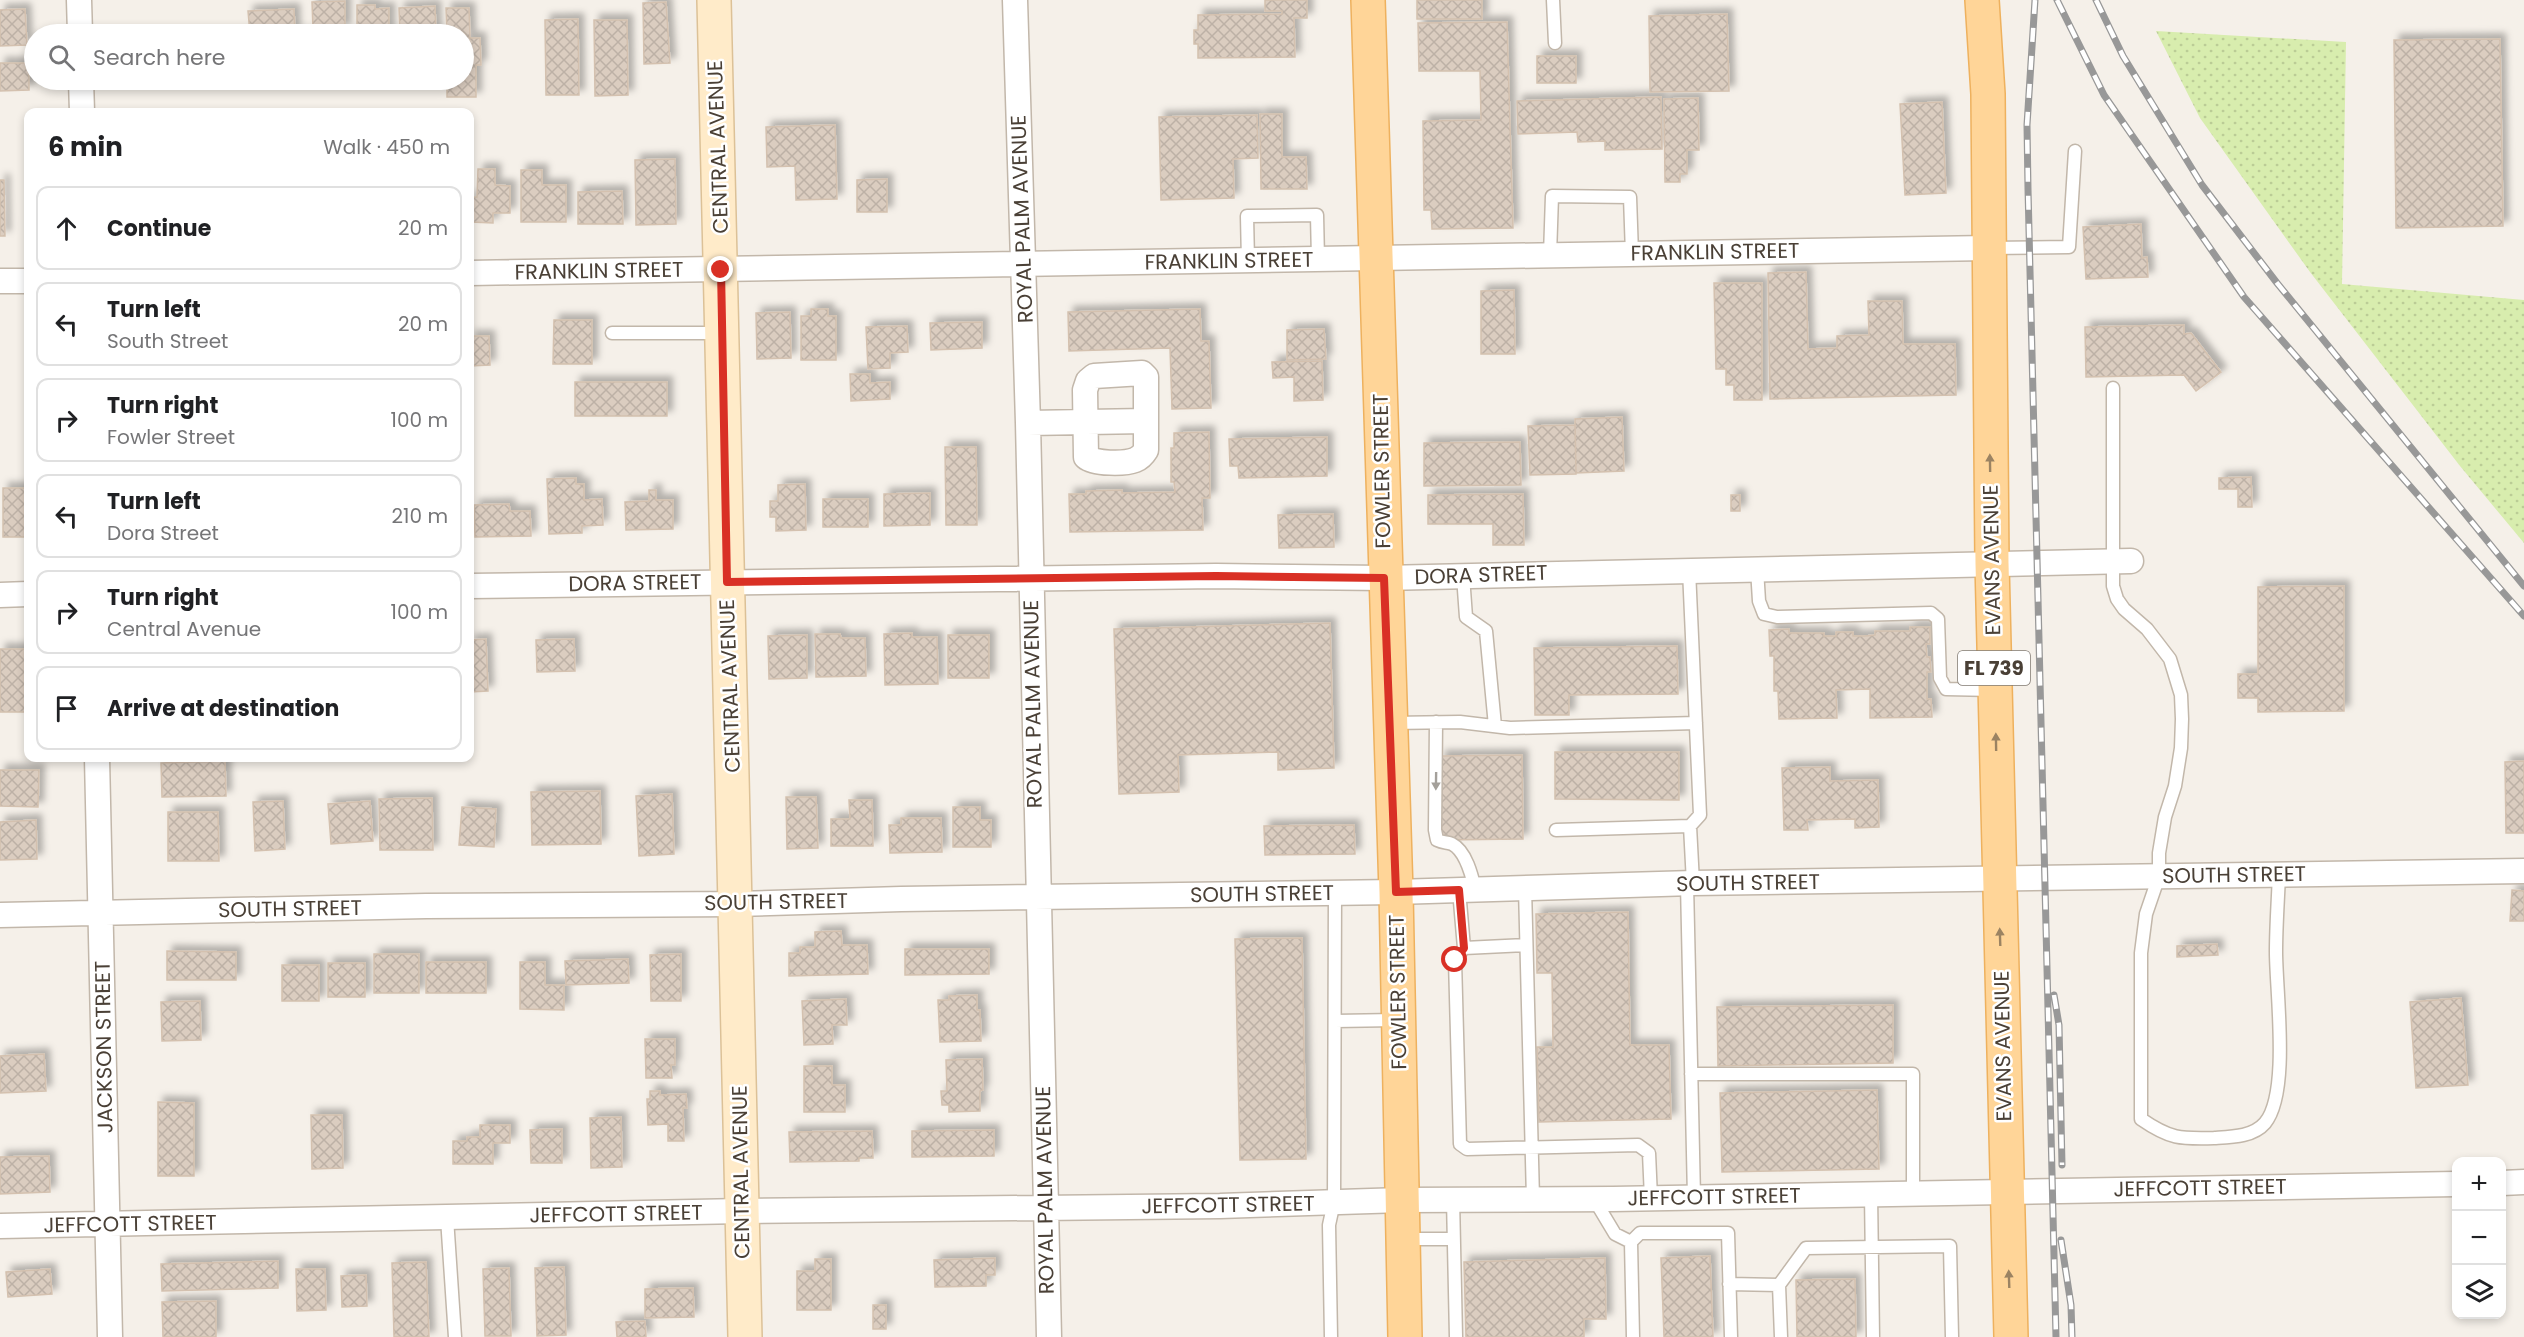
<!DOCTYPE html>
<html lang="en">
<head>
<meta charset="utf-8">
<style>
  :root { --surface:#fff; --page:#f6f6f6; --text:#202124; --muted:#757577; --line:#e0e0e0 }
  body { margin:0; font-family:Poppins,sans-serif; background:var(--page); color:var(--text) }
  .controls { position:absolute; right:18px; bottom:18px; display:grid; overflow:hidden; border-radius:12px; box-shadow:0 3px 9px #0003 }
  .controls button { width:54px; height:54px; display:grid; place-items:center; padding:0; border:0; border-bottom:2px solid var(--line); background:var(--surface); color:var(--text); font:30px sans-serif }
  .stop { position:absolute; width:18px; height:18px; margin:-14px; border:4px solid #d93025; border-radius:50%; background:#fff }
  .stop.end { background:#d93025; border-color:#fff; box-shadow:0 2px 6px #0008 }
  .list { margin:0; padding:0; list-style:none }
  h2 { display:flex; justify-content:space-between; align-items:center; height:78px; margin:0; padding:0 24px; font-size:26px }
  h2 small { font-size:20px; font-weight:400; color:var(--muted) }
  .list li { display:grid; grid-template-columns:39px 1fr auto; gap:18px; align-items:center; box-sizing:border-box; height:84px; margin:0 12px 12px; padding:0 12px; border:2px solid var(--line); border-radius:12px }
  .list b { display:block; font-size:22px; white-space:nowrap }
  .list p { margin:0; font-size:20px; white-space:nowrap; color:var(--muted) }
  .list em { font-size:20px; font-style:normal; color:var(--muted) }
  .icon { flex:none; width:33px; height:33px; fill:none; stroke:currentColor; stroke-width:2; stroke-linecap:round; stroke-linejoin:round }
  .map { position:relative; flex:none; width:2524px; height:1337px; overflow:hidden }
  .search { position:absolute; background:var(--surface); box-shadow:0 3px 9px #0003; left:24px; top:24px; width:450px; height:66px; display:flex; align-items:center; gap:15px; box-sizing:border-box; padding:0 21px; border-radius:33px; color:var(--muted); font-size:22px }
  .panel { position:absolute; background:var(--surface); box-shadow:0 3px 9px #0003; left:24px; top:108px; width:450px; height:654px; border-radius:12px }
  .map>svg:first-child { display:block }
</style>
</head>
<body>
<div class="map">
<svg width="2524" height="1337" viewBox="0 0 2524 1337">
  <defs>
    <pattern id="grass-dots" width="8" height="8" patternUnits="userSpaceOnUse" patternTransform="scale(1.5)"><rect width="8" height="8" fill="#d8edae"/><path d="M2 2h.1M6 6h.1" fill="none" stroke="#bbcc96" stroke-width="1.8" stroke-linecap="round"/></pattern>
    <pattern id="building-cross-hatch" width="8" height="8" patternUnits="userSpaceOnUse" patternTransform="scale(1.5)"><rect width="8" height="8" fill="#dbcdc0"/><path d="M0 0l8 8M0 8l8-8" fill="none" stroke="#bdb1a6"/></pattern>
    <filter id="shadow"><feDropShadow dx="5.5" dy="-5.5" stdDeviation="3" flood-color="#0004"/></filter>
  </defs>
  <rect width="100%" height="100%" fill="#f5f0e9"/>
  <path fill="url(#grass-dots)" d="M2156,31L2346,42L2342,284L2524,300V543L2460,466L2310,272L2200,118Z"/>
  <path fill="url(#building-cross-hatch)" stroke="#d4c1af" stroke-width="1.5" filter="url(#shadow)" d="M1265,0H1307V18H1294L1295,57L1198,58V44H1194V30H1198V15L1282,14V11H1265Z
    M1417,0H1482V19H1417Z
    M345,1V29L313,30L312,2Z
    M666,2L670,63L644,64L643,3Z
    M357,5H375V9L389,8V34H357Z
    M435,6L436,34H400L399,8Z
    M446,8H469L470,38H480L481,65H476V97H447V80H464V34H447Z
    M25,9L27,45L0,46V10Z
    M294,9L295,34H250L248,11Z
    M1727,14L1729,91L1650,92L1649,16Z
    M578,19L579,95H546L545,20Z
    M594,20H627L628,95L595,96Z
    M1507,22L1513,228L1432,229L1431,210H1424L1423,121L1481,120L1480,71H1419L1418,23Z
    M2500,39L2503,226L2396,228L2394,40Z
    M1537,56H1576V83H1537Z
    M0,63H29V90L0,91Z
    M1661,97L1662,149L1605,150V141L1578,142L1577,132L1518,134L1517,101Z
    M1698,98L1699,150H1687V174H1680V182H1665L1664,99Z
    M1942,102L1946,193L1905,195L1900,104Z
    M1260,114H1282V157H1306L1307,189H1261Z
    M1257,115L1258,158L1233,159L1234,198L1161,200L1159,117Z
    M835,125L837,199L796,200L795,166L767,167L766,127Z
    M675,159L676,224L636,225L635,160Z
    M478,169H495V185L510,186V213H493V223L470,222V197H477Z
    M521,170H542V185H566V222H521Z
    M887,179V212H857V180Z
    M0,180H4L5,236H0Z
    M622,191L623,224H578V192Z
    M2141,224L2142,258L2147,257L2148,277L2086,279L2083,227Z
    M1806,272L1808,349L1837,348V336L1869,335L1868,301H1902L1903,344H1955L1956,395L1770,399L1768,273Z
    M1714,283H1762V400H1734V385H1726V369H1716Z
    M1514,290L1515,354H1481V291Z
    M811,309H828V316H836V360H801V316H811Z
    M1200,309L1201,341H1209L1211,408L1172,409L1170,348L1069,351L1068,312Z
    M790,312L791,358L757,359L756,313Z
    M554,320H592V364H553Z
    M982,322V348L931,350L930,323Z
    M2184,325V334L2191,333L2221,372L2196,391L2184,375L2086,377L2085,327Z
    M907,326L908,352L890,353V368L868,369L866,327Z
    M1324,329L1326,359L1287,360V330Z
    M470,336H489L490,365L470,366Z
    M1322,361L1323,400L1294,401V377L1273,378L1272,362Z
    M850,374H870V383L890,382V399L851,401Z
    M575,382H667V416H575Z
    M1622,417L1624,471L1576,473L1575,419Z
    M1575,425L1576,474L1530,475L1528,426Z
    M1209,432L1210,498H1202L1203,530L1070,532L1069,494H1086V491L1122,490V493L1175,492L1174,482H1171V448H1174V433Z
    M1327,437V476L1239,478L1238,466H1230L1229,439Z
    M1520,442L1521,485L1424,486V443Z
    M945,447H976L977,525H946Z
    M2251,477L2252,507H2238V489H2219V478Z
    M576,478V484H584V500L602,499L603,525L582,526V533L549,534L547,479Z
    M805,484L806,530L776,531V517H770V501H778V485Z
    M3,488H28V537H3Z
    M649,490H656V500H673V529L626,530L625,502L649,501Z
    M930,493V525L884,526V494Z
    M1523,494L1524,545H1493V524H1428V495Z
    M1731,495H1740V511H1731Z
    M823,499H868V527H823Z
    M509,504L510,511H530L531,536L475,537L474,505Z
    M1333,514L1334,547L1279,548L1278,515Z
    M2344,586V711L2258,712V698H2238V674H2258V587Z
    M1330,623L1334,768L1278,770V752L1178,755L1179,792L1119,794L1114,629Z
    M1910,627H1930V644H1926L1927,657H1930L1931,672H1927V699H1931L1932,717L1870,718V689L1836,690L1837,718L1779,719L1778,691H1774V656H1770L1769,630L1789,629V633H1824V636H1836V632H1853V636H1865L1875,635V631H1910Z
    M912,633V637H937L938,684L885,685L884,634Z
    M815,634H840L841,638H865L866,676L816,677Z
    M807,635V678L769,679L768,636Z
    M948,635H989V678H948Z
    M486,639L488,691L470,692V640Z
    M574,639L575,671L537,672L536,640Z
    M1677,646L1678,694L1569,695V715H1535L1534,648Z
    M0,649H28V712H0Z
    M1555,752H1679V800L1555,799Z
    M1522,755L1523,839L1441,840L1440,756Z
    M225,761L226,796L162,797L161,763Z
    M2524,761V833H2506L2505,762Z
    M1830,767V781L1878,780L1879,827L1855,828V819L1807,820L1808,830H1784L1782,768Z
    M0,770H39L38,807L0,806Z
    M600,791L601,844L532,845L531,792Z
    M672,794L674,854L639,856L636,796Z
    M786,797H816L818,848L787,849Z
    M432,798L433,850H380L379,799Z
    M849,800H872L873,846H831V819H850Z
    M283,801L285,849L255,851L253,802Z
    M370,801L373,841L331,844L328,804Z
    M462,807L496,809L494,847L459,845Z
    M953,807H980V820H991V847H953Z
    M168,812H218L219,861H168Z
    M901,818H941L942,852L890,853L889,825H901Z
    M36,820L37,859L0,860V822Z
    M1354,825L1355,854L1265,855L1264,826Z
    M2512,890L2524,891V921H2510Z
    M1628,912L1630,1045H1669L1671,1119L1539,1122L1537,1047H1553L1552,973H1537L1536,914Z
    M841,931L842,945H867L868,974L789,976V953H800V947H815V932Z
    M1302,938L1306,1159L1240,1160L1235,939Z
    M2217,944L2218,955L2177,957V946Z
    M905,949H989V974L905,975Z
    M167,951L236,952V980H167Z
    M374,954H419V993H374Z
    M681,954V1001H651L650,955Z
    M628,959L629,983L566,985L565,961Z
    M426,962H486V993H426Z
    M520,962H545V985H564V1010L520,1009Z
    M328,963H365V997H328Z
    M282,965H319V1001H282Z
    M977,995V1010H980L981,1041L940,1042L938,1000H949V996Z
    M2461,998L2468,1085L2416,1088L2410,1002Z
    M846,999L847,1025H832L833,1044L804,1045L802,1001Z
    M200,1001L201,1040L162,1041L161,1002Z
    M1893,1005V1063L1718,1066L1717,1007Z
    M645,1039H675V1065H671L672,1078H646Z
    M44,1054L46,1091L0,1093V1056Z
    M982,1059L983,1090L980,1091V1111L949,1112V1105H942L941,1091H947L946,1060Z
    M804,1066H832V1085H845V1112H804Z
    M1877,1090L1879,1169L1722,1172L1720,1093Z
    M650,1091H660V1095L686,1094L687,1108H683L684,1141H668V1124L648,1125L647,1099H650Z
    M158,1102L194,1103V1176H158Z
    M311,1115H342L343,1168L312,1169Z
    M621,1117L622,1167L591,1168L590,1118Z
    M480,1125H510V1143H493V1164H453V1141H467V1137H480Z
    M562,1129V1163H531L530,1130Z
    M994,1130V1156L912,1157V1131Z
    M872,1131L873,1158H859V1161L790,1162L789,1132Z
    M49,1156L50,1192L0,1194V1157Z
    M1710,1256L1713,1337H1664L1661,1258Z
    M995,1258V1275H986V1286L935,1287L934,1260Z
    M1605,1258L1606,1319H1584V1337H1466L1464,1262Z
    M815,1259H831V1310H797V1271H815Z
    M278,1261V1288L162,1291L161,1264Z
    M426,1262L429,1337H394L392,1263Z
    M564,1267L566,1335L537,1336L535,1268Z
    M509,1268L511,1336H485L483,1269Z
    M50,1269L52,1294L8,1297L6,1272Z
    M296,1269H325L326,1310L297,1311Z
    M366,1275L367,1306L342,1307L341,1276Z
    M1855,1279L1856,1337H1797L1796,1280Z
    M693,1288L694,1317L645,1318V1289Z
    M216,1301V1337H163L162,1302Z
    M873,1305H886V1329H873Z
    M645,1321L646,1337H617L616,1322Z"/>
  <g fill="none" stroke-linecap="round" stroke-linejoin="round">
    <defs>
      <path id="lane" d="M1553,0L1555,43
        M1989,248L2069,247L2075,151
        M1550,255L1552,196L1630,197L1632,254
        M1248,261L1247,216L1317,215L1318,259
        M612,333H721
        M2113,388V586L2117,599L2124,609L2147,629L2170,659L2181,695L2182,719L2181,748L2175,786L2165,817L2159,853V876L2146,914L2141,953V1119C2170,1139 2180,1139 2214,1138C2231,1137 2253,1137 2265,1123C2290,1093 2276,992 2276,952C2276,926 2278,900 2279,874
        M1757,569L1759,601L1764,614L1777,617L1931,613L1938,619L1940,678L1946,689L1994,690
        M1463,576L1466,617L1486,631L1495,726
        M1436,722L1435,830L1437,840C1443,843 1447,842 1452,844C1466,851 1472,876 1475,889
        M1391,723L1460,722L1510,728L1696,723
        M1690,826L1693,883
        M1556,830L1690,826L1700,815L1689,570
        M1687,884L1694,1197
        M1525,888L1533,1199
        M1459,890L1464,948
        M1526,945L1464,948L1455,960L1460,1144L1467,1149L1638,1145L1649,1153L1651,1198
        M1335,1021L1396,1020
        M1691,1074H1913V1193
        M1871,1194L1873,1337
        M1453,1199L1456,1337
        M1594,1199L1615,1234L1631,1242
        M447,1218L455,1337
        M1405,1239H1453
        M1729,1284L1779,1285L1806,1248L1950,1246L1952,1337
        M1779,1285L1781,1337
        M1331,1337L1329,1225L1334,1202L1335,892
        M1633,1337L1631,1242L1640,1233H1728L1731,1337"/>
      <path id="street" d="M79,0L80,34
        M1015,0L1028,423L1049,1337
        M81,80L82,112
        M470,273L1988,248
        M0,281H28
        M1142,373L1146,377V450C1143,455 1140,458 1135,460C1125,464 1094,464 1086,457L1085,390L1088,381L1094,376Z
        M1028,423L1146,421
        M470,586L1216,576L1384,578L2131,561
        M0,595L28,594
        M97,758L110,1337
        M0,915L426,906L736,904L901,899L1396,892L1693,883L2524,871
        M2502,1183L2524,1182
        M0,1226L742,1211L1220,1206L1402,1200L1613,1199L2456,1184"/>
      <path id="secondary" d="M714,0L745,1337"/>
      <path id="primary" d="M1368,0L1396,892L1405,1337
        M1982,0L1988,94L1992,563L2011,1337"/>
    </defs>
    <use href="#lane" stroke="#c2b7aa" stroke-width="15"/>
    <use href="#street" stroke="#c2b7aa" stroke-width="27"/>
    <use href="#secondary" stroke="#dcc197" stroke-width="36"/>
    <use href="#primary" stroke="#eeb15e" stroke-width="36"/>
    <use href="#lane" stroke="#fff" stroke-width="12"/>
    <use href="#street" stroke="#fff" stroke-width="24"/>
    <use href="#secondary" stroke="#ffebc9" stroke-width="33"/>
    <use href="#primary" stroke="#ffd598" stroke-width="33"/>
    <defs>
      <path id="rail" d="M2035,0L2027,125L2028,189L2056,1337
        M2057,0L2104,95L2244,297L2524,616
        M2096,0L2123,56L2202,185L2277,283L2524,586
        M2054,995L2059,1025L2062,1165
        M2061,1240L2071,1305L2072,1337"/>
    </defs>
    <use href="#rail" stroke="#989898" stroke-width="7"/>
    <use href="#rail" stroke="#fff" stroke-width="4.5" stroke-dasharray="14" stroke-linecap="butt"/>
  </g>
  <defs><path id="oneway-solid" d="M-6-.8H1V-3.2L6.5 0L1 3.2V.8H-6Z" transform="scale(1.5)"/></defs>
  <g fill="#9b8362">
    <use href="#oneway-solid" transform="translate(1990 463) rotate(-91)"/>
    <use href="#oneway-solid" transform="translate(1996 742) rotate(-91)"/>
    <use href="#oneway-solid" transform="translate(2000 937) rotate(-92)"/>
    <use href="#oneway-solid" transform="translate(2009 1279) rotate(-92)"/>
  </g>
  <use fill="#a4a09a" href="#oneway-solid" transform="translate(1436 781) rotate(91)"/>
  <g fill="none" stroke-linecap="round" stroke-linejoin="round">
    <path stroke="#d93025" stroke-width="8" d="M721,270L727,582L1216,576L1384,578L1396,892L1459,890L1464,948L1455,960"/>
  </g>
  <g text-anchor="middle" stroke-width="5" stroke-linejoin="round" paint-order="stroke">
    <rect fill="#fff" stroke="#807972" stroke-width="1.5" x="1958" y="651" width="72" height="34" rx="4.5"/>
    <g font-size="20" font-weight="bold" fill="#4a4036">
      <text x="1994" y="675">FL 739</text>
    </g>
    <g font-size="21" fill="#4a4036" stroke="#fff">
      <text transform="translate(718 147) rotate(-92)" y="7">CENTRAL AVENUE</text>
      <text transform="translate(1022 219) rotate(-92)" y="7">ROYAL PALM AVENUE</text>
      <text transform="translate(1715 252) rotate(-1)" y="7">FRANKLIN STREET</text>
      <text transform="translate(1229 261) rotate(-1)" y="7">FRANKLIN STREET</text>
      <text transform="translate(599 271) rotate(-1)" y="7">FRANKLIN STREET</text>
      <text transform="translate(1382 471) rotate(-91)" y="7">FOWLER STREET</text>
      <text transform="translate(1992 560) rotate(-91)" y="7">EVANS AVENUE</text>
      <text transform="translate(1481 575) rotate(-2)" y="7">DORA STREET</text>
      <text transform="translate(635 583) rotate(-1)" y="7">DORA STREET</text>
      <text transform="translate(730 686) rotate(-92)" y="7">CENTRAL AVENUE</text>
      <text transform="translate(1033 704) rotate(-91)" y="7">ROYAL PALM AVENUE</text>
      <text transform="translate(2234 875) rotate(-1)" y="7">SOUTH STREET</text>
      <text transform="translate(1748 883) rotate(-1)" y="7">SOUTH STREET</text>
      <text transform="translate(1262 894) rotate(-1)" y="7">SOUTH STREET</text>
      <text transform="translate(776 902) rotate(-1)" y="7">SOUTH STREET</text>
      <text transform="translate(290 909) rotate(-1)" y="7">SOUTH STREET</text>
      <text transform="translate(1398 992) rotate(-91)" y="7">FOWLER STREET</text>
      <text transform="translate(2003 1046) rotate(-91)" y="7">EVANS AVENUE</text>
      <text transform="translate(104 1047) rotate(-91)" y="7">JACKSON STREET</text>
      <text transform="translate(741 1172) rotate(-91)" y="7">CENTRAL AVENUE</text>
      <text transform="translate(2200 1188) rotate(-1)" y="7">JEFFCOTT STREET</text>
      <text transform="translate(1045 1190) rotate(-91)" y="7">ROYAL PALM AVENUE</text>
      <text transform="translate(1714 1197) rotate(-1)" y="7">JEFFCOTT STREET</text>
      <text transform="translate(1228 1205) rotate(-1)" y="7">JEFFCOTT STREET</text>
      <text transform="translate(616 1214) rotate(-1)" y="7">JEFFCOTT STREET</text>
      <text transform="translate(130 1224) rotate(-1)" y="7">JEFFCOTT STREET</text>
    </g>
  </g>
</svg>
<div class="controls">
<button>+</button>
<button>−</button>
<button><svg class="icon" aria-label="layers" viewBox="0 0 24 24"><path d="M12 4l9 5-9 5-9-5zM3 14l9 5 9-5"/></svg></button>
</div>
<div class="stop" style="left:1455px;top:960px"></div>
<div class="stop end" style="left:721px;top:270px"></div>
<div class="search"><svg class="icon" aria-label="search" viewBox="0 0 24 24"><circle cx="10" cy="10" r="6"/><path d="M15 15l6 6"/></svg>Search here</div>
<section class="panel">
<h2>6 min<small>Walk · 450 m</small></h2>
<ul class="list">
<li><svg class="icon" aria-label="ahead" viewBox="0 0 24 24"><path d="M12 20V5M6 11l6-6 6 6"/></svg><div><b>Continue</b></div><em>20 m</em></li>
<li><svg class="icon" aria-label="left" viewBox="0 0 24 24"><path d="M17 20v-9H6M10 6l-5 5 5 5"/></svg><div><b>Turn left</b><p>South Street</p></div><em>20 m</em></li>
<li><svg class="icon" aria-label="right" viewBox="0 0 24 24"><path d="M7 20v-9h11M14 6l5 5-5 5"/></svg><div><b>Turn right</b><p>Fowler Street</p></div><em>100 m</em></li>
<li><svg class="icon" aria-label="left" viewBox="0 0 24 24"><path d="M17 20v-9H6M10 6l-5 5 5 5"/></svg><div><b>Turn left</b><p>Dora Street</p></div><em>210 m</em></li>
<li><svg class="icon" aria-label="right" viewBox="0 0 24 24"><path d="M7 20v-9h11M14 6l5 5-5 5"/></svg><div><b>Turn right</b><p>Central Avenue</p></div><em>100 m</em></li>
<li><svg class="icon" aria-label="arrive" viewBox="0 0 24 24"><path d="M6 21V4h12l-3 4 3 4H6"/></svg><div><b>Arrive at destination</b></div></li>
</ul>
</section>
</div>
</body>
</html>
